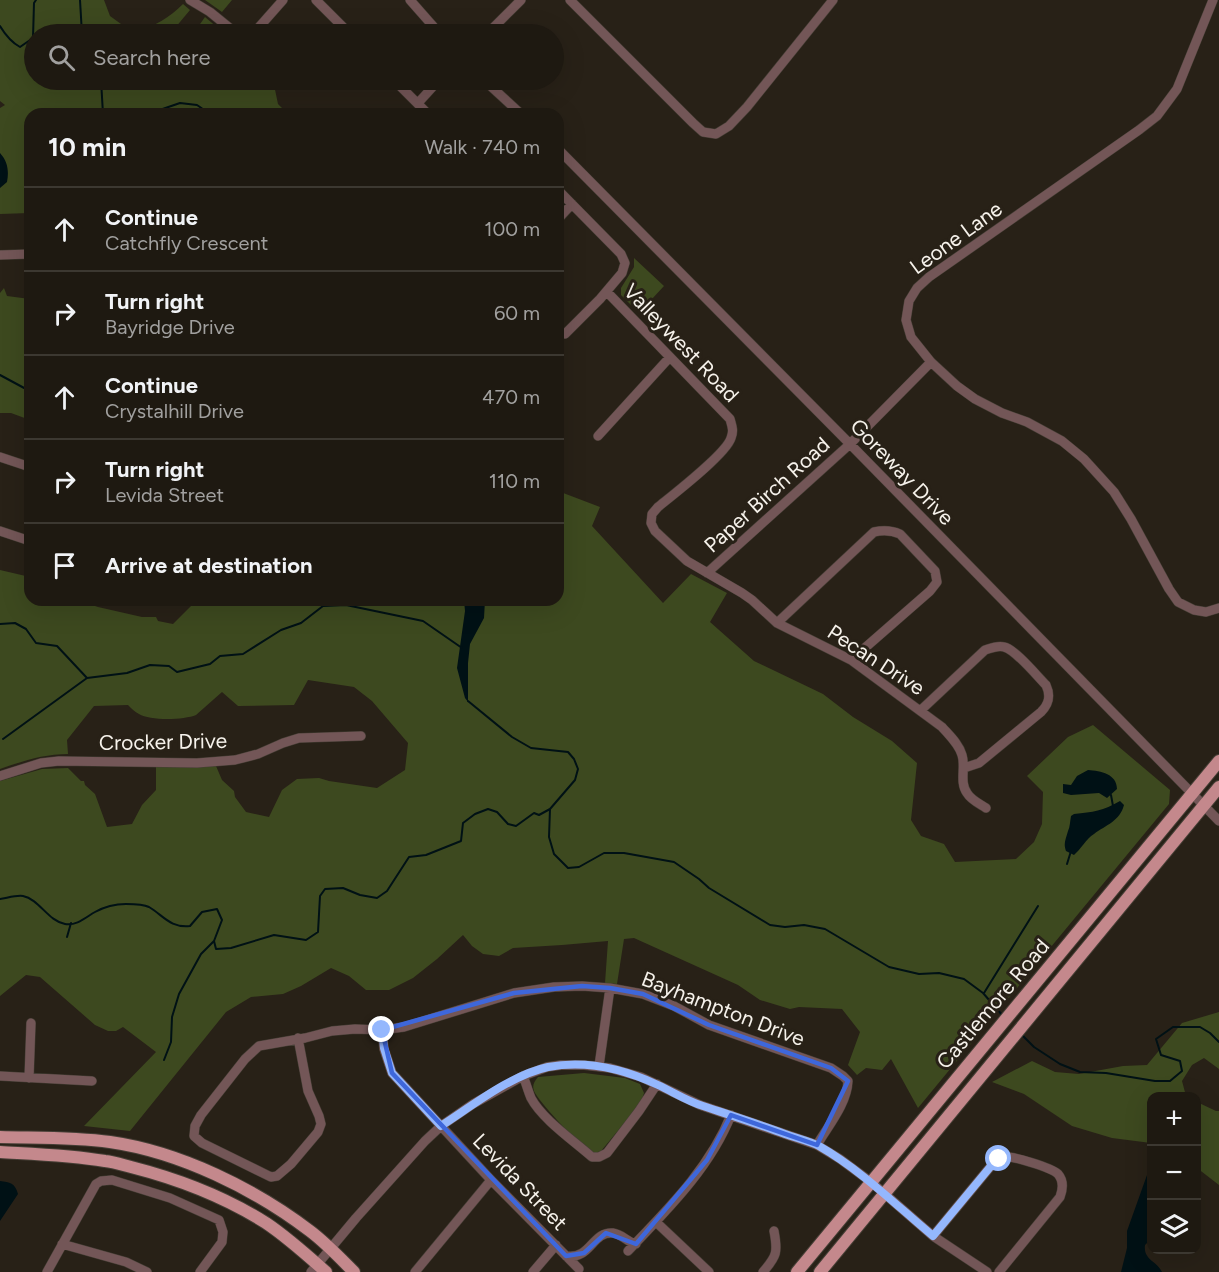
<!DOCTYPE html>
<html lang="en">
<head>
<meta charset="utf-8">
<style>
  :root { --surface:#1e1911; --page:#2b261f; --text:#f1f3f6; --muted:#a1a09f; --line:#3c3831 }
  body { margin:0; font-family:Figtree,sans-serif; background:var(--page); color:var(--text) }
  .controls { position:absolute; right:18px; bottom:18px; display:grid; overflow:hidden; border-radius:12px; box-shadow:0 6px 24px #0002 }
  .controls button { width:54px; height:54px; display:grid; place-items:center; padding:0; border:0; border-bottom:2px solid var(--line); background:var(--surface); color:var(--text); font:30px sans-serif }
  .stop { position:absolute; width:18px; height:18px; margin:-14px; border:4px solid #94b7fd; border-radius:50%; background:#fff }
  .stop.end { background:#94b7fd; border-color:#fff; box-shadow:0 2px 6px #0008 }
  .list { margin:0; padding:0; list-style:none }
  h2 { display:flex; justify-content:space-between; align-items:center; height:78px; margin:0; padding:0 24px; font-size:26px }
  h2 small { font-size:20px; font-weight:400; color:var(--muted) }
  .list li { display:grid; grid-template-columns:39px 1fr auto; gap:18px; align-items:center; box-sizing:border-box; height:84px; padding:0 24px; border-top:2px solid var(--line) }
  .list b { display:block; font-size:22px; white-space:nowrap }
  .list p { margin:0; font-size:20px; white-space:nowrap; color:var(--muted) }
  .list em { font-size:20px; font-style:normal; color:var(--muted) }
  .icon { flex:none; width:33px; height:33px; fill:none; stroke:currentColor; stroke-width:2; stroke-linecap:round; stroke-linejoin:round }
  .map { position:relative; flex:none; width:1219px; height:1272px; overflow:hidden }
  .search { position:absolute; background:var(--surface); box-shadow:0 6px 24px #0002; left:24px; top:24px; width:540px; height:66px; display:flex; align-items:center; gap:15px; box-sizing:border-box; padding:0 21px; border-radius:33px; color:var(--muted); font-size:22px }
  .panel { position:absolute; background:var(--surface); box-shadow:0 6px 24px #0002; left:24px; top:108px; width:540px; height:498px; border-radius:18px }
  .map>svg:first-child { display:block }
</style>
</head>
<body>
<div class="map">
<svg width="1219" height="1272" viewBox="0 0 1219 1272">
  <rect width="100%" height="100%" fill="#282117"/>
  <path fill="#3d491f" d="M0,0H104L110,16L121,24L136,32C154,27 170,17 183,4L190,10L170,34H34V80H273L278,104L288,114H30V213L0,214V108L5,105L0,101Z
    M205,0H232L222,12Z
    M205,17L225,34H193Z
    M634,258L664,286L639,313L621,295V288L634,267Z
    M4,288L7,296L30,299V420L11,413H0V293Z
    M558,491L600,507L592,526L663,603L691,574L727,593L710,622L754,661L823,694L853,717L892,741L917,763L911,820L921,836L944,844L955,862L1016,859L1034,842L1042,824L1043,792L1027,776L1068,737L1093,725L1170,790L1169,804L918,1108L891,1059L882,1070L866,1068L857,1075L848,1065L860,1032L842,1009L799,1007L790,1009L760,1000L738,985L634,938L624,939L617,984L605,983L608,941L562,945L513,948L499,956L483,954L472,946L463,935L437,959L413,978L389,990H366L349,976L331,968L301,986L283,994L251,997L226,1012L130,1131L84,1126L156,1052L123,1027L116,1031H108L95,1025L40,977L26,975L0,996V781L42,769L68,768L81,781H84L85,785L95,794L107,827L132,824L142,805L156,790V767L216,766L222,780L234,791L235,797L246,812L269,817L282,790L297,779L319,778L329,781L377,788L405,770L408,743L372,701L354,687L308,680L294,705L238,706L222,692L196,715C184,720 150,721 139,714C135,712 131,708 128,705L94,706L67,740L68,754C44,754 23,761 0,769V570L30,577V600H77L98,607L142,617H156L158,621L173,624L195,602L211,606L215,603C224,607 239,607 248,600H558Z
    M1219,1012V1069L1204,1058L1192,1065L1182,1081L1186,1096H1152L1151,1143L1112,1138L1072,1126L1024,1094L992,1082L1032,1061L1055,1072L1079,1074L1123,1066L1147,1065L1182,1023Z
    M584,1073L625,1078L640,1084L644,1093L641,1103L601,1151L595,1153C594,1153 587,1150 586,1149C577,1142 538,1101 534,1091C532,1085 534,1082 538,1077Z
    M1197,1102L1216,1111H1219V1185L1197,1168Z"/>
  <path fill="#001115" d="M0,153C8,162 9,171 7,182L0,188Z
    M464,600H485L484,618L470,644L468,663V702L465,698L457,668L465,611Z
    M1088,770C1101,771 1117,774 1117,789L1107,798L1099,793L1071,795L1063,793V784L1071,785L1077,776Z
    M1120,801L1124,805C1120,821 1106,825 1094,834C1086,839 1081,849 1074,855L1066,851C1063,843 1066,839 1068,831C1070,827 1070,821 1071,816L1074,814C1093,812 1103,811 1120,801Z
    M1151,1172V1239L1145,1245C1143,1260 1157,1261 1162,1272H1121L1127,1248V1231L1147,1175Z
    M0,1181C10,1182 15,1183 18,1194L0,1221Z"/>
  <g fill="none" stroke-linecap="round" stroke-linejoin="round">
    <path stroke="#001115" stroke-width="2" d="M80,0L82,34
      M0,26C6,36 11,42 20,47L33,38L34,3L36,0
      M101,80L103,114
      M148,114L180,103L197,105L210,114
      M0,375L26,389L30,390
      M0,624L15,623L26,629L36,643L57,646L87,678
      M3,739L87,678L127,673L150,665L169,666L177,672L210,664L220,656L243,654L281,630L301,623L323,606L346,605L423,621L462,648
      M1111,795L1113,806
      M550,809L549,837L554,854L568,868L579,867L604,853H624L674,862L699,879L709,888L770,925L785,927L804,925L825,929L889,967L919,974L939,973L964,979L983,993L1003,1016
      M1067,864L1071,851
      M0,899C7,898 16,895 23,896C39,899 48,921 65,924C77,926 86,917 95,912C104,907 116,904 126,904C133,904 143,904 149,907C164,916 170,928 190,926L202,912L217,909L222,920L214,941L201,954L179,994L172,1017L171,1042L164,1060
      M67,937L71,923
      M214,941L216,949L231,948L274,935L306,940L318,932L320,896L325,889L343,888L360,895L377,898L387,891L409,857L426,855L461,841L463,823L475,814L488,809L497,812L508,824L516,826L534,813L539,815L550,809L575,780L578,769L574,759L568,752L531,748L512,737L468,701
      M984,993L1038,906
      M1022,1035L1034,1047L1060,1064L1080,1072L1106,1073L1155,1081H1170L1182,1071L1180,1061L1161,1055L1156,1039L1173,1027H1200L1210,1033L1219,1042
      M1196,1227L1198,1228"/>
    <defs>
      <path id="minor" d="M190,0L210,12L237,34
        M316,0L350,34
        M410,0L440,34
        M570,0L693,123L703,132L716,134L729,126L747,107L833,0
        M1213,0L1177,89L1157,116L1139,130L929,277L917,288L909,301L906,320L911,337L931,362L957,386L975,399L1002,413L1027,422L1062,441L1084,459L1114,492L1131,519L1169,589L1178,602L1194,610L1206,612L1219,608
        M253,34L283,0
        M487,34L521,0
        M394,80L428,114
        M484,80L521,114
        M328,85L330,80
        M418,103L439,80
        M558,149L850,444L1219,821
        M558,190L621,254L625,263L622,273L600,299L565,334
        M558,219L572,204
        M0,255L30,254
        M607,292L730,419C732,426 734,431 731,438C726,454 674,494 658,507L652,514L651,523L655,531L687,561L742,593L752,600L777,623L851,660L942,727C949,735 959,744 962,755C966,767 959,782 967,793C971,800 980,804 986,808
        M598,436L670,357
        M0,457L30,467
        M0,531L30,541
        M707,573L850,444L931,362
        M777,623L874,532C883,530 891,530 900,534L935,571L937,582L930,591L851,660
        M921,710L985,650C991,648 998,645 1004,647C1015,649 1037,676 1046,685C1051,696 1049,704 1041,712L979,763L964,768
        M0,776L41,763L59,761L197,763L235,760L258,754L283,743L299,738L361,736
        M382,1030L384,1049L392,1073L491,1180L579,1269
        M298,1038L308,1091L319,1116L321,1124L318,1132L291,1164L277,1176L271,1177L202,1143L194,1136L195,1126L201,1115L245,1059L259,1046L305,1038L332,1031L355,1029L382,1030L404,1027L514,993L554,987L582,986L610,988L643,994L674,1006L709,1025L831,1068L843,1076L848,1081C847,1104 828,1126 817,1145
        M599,1066L610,988
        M0,1076L92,1081
        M523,1076C526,1083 528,1091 531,1098C542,1119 574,1141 592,1157H599L607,1153L639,1111L657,1084
        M29,1078L31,1023
        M656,1222L709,1272
        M933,1236L991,1166C994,1162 998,1159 1003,1157C1011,1155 1052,1168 1058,1174C1064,1181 1063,1189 1060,1197L999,1272
        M62,1244L126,1262L147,1272
        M628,1251C667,1210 710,1168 731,1115
        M566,1256C591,1260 592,1231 613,1233C622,1234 627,1242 636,1244
        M47,1272L96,1184L101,1181L112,1180L170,1198L219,1220L223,1232L222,1242L200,1272
        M311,1272L356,1218L425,1141L441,1126L473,1104L523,1076L547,1067L561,1065H584L610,1068L641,1077L700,1105L817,1145L840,1159L871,1182L933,1236L987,1272
        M415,1272L491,1180
        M533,1272L556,1245
        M763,1272C777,1256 778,1252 774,1231"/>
      <path id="major" d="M0,1137C37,1138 74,1137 110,1142C180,1152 255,1189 310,1231C326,1243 340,1258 354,1272
        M0,1152C35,1154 70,1155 105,1161C114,1162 123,1165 131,1167C178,1179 225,1197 266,1223C287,1237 307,1255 326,1272
        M797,1272L1219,761
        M820,1272L1219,787"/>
    </defs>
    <use href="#minor" stroke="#453e35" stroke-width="10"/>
    <use href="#major" stroke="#453e35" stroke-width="14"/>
    <use href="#minor" stroke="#735657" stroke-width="9"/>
    <use href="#major" stroke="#c4888c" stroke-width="12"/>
  </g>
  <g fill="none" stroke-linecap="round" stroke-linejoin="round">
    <path stroke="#94b7fd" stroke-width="8" d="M382,1030L384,1048L392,1073L441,1126C472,1106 511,1075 548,1067C585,1060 624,1069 658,1085C673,1092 687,1101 703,1106C730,1115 758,1124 785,1134C796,1138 809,1141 819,1146C861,1170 896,1205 933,1236L991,1166L999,1159"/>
  </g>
  <path fill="none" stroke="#3e67db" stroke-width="4.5" stroke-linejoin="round" d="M582,986L610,988L643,994L709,1025L831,1068L848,1081L817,1145L731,1115L707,1160L636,1244L606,1233L584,1253L566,1256L392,1073L382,1030L514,993Z"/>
  <g text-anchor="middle" stroke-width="6" stroke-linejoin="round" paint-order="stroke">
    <g font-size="21" fill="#f6f2eb" stroke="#282117">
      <text transform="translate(956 238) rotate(-36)" y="7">Leone Lane</text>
      <text transform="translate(681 343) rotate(46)" y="7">Valleywest Road</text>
      <text transform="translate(902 472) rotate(46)" y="7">Goreway Drive</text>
      <text transform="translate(767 495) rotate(-42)" y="7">Paper Birch Road</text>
      <text transform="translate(876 660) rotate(33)" y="7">Pecan Drive</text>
      <text transform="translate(163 742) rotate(-1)" y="7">Crocker Drive</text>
      <text transform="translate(993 1004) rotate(-50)" y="7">Castlemore Road</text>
      <text transform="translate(723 1009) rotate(21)" y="7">Bayhampton Drive</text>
      <text transform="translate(520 1182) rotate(46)" y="7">Levida Street</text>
    </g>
  </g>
</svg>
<div class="controls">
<button>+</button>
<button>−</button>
<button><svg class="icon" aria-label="layers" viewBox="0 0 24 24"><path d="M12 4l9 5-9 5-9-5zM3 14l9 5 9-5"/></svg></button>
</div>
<div class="stop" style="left:999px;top:1159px"></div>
<div class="stop end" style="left:382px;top:1030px"></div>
<div class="search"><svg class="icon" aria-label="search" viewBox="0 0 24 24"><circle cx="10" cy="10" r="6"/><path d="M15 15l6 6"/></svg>Search here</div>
<section class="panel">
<h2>10 min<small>Walk · 740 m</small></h2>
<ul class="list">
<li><svg class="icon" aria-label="ahead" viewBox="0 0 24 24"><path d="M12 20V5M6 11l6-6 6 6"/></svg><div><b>Continue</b><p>Catchfly Crescent</p></div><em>100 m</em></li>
<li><svg class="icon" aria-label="right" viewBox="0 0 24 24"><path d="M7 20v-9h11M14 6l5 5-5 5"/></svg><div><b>Turn right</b><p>Bayridge Drive</p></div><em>60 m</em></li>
<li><svg class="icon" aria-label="ahead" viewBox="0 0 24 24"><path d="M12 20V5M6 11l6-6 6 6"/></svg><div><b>Continue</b><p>Crystalhill Drive</p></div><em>470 m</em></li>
<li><svg class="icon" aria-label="right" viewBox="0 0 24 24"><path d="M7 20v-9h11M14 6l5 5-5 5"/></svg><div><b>Turn right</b><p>Levida Street</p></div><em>110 m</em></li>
<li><svg class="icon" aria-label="arrive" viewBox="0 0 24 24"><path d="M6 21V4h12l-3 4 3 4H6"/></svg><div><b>Arrive at destination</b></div></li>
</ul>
</section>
</div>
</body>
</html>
